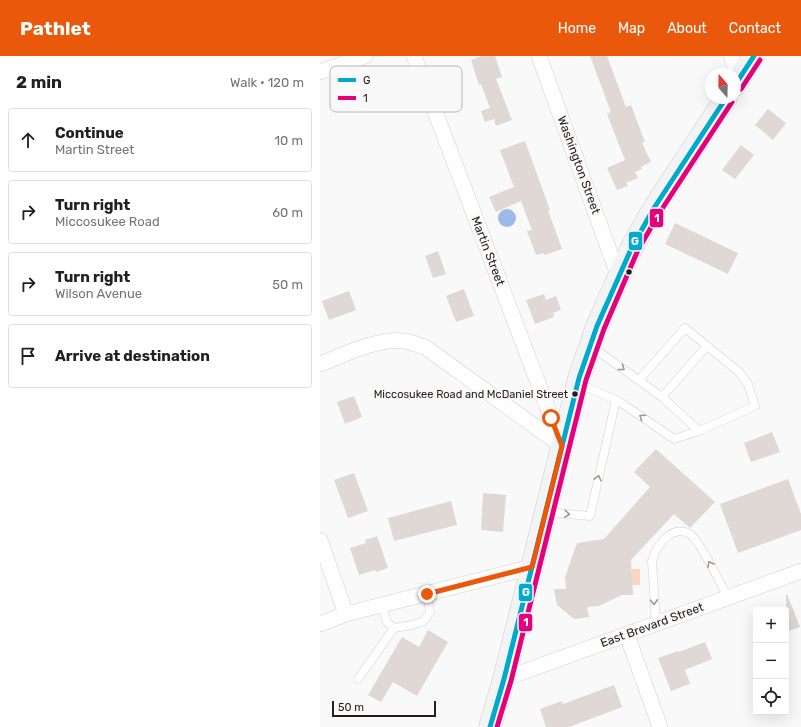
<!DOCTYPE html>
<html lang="en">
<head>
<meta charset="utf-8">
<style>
  :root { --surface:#fff; --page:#f2f2f2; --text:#202124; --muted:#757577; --line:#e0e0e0; --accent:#ea580c }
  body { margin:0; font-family:Rubik,sans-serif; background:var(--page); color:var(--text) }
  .controls { position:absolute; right:12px; bottom:12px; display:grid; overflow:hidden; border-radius:4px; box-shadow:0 4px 16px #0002 }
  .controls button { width:36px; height:36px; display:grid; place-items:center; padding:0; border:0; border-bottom:1px solid var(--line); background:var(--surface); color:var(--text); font:20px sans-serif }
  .compass { position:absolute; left:385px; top:12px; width:36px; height:36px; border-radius:50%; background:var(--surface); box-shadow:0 4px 16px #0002; rotate:340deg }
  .scale { position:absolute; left:12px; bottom:10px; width:104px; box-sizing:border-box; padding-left:4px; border:2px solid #281b15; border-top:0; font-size:11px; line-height:14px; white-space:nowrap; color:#281b15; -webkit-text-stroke:3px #f9f9f9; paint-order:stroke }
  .stop { position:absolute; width:12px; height:12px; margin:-9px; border:3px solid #ea580c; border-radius:50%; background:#fff }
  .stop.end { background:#ea580c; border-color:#fff; box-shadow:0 1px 4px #0008 }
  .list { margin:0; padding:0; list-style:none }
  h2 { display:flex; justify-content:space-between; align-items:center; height:52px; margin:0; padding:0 16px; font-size:17px }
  h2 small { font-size:13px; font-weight:400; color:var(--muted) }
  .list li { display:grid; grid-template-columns:26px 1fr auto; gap:12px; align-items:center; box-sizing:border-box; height:64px; margin:0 8px 8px; padding:0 8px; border:1px solid var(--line); border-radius:4px }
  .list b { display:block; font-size:15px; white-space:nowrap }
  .list p { margin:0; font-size:13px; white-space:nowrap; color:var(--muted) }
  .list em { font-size:13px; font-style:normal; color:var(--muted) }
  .icon { flex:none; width:22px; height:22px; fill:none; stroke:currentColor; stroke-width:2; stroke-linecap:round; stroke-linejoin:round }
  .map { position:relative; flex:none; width:481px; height:671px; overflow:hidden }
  header { display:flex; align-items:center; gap:24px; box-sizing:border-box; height:56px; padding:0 20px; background:var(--accent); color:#fff }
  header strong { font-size:19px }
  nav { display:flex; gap:22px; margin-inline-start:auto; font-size:14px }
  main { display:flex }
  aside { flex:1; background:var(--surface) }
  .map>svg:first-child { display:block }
</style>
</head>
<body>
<header>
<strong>Pathlet</strong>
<nav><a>Home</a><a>Map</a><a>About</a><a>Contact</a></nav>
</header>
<main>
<aside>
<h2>2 min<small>Walk · 120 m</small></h2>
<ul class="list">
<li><svg class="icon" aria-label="ahead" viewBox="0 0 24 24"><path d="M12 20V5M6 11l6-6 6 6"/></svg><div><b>Continue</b><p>Martin Street</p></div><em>10 m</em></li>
<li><svg class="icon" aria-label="right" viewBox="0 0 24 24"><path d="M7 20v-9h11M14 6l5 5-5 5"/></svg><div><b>Turn right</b><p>Miccosukee Road</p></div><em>60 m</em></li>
<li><svg class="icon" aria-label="right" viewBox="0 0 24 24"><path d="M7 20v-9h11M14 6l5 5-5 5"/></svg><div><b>Turn right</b><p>Wilson Avenue</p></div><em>50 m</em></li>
<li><svg class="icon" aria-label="arrive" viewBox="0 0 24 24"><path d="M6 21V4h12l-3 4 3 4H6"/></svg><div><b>Arrive at destination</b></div></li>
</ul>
</aside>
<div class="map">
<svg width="481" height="671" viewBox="0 0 481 671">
  <rect width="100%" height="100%" fill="#f9f9f9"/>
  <path fill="#fcd6c1" d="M312,513H320V529H312Z"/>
  <path fill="#9bbaea" d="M178 162a9 9 0 1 1 18 0a9 9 0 1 1-18 0Z"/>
  <path fill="#dfd8d5" d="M162,0H175L182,21L176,23L192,64L176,70L174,63L165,66L161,55L170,52L161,28L159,29L151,4Z
    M270,0H287L306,51L311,49L325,86L322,87L331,106L321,111L322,113L315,116L318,122L306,127L308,130L297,134L287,112L305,104L287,58L291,56Z
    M448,53L466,67L453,84L435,69Z
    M205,85L230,154H228L242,193L225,199L224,197L216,199L207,175L212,174L201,145L176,156L169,141L194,131L180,94Z
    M421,89L434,99L415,123L402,114Z
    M355,167L418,197L408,218L345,188Z
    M118,195L126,218L113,222L105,200Z
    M144,233L154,260L136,266L126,240Z
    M29,235L36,254L9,264L2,245Z
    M224,238L226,244L236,240L241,254L233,257L234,261L215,268L206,244Z
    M34,340L42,361L25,368L17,346Z
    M452,376L460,396L431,406L424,387Z
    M336,393L395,446L370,472L354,458L311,504L313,539H302L279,550L267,551L269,561L254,563L237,549L234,533H246L245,521L257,487L284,483L330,431L314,416Z
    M34,417L48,455L28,462L14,424Z
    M468,423L481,458V474L418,497L400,448Z
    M163,437L186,439L183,476L161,474Z
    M131,445L137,469L74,485L68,462Z
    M57,480L68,512L56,516L55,514L39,519L30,492L46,487L45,484Z
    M467,538L480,571L466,576V539Z
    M108,574L128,586L97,640L73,626L61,646L48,639L82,581L99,591Z
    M385,586L392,603L365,614L370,628L351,635L338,602L358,595L359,596Z
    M294,629L302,651L249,671H226L220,653L242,645L243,648Z"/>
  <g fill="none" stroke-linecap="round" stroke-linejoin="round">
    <defs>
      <path id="lane" d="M271,290L342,341L379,375
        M258,327L300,346L354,383L379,375L435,350L428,328L419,316L365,272L319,324
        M342,341L387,290
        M226,456L270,460L296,344
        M62,549L67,566L74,572L92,569L104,565L110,556L107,538
        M336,568L332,505C335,494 340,486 349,479C355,475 363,474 370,478C379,484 402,530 408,542
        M38,623L74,572"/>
      <path id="street" d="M94,0L242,390
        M219,0L298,219
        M411,0L419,22
        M0,16L45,0
        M0,308C23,299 60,281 84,285C91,286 98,289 105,291L242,390
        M0,484L26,558
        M0,568L26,558L212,511
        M307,579L340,671
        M184,623L481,515"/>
      <path id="secondary" d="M415,29L434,0
        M170,671L184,623L259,322L277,270L312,191L334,152L406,42"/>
    </defs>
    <use href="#lane" stroke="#d4ceca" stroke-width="9"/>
    <use href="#street" stroke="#d4ceca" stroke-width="16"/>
    <use href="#secondary" stroke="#d4ceca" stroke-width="23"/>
    <use href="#lane" stroke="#fefefe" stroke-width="8"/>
    <use href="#street" stroke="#fefefe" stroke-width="15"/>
    <use href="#secondary" stroke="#f1f3f5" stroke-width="22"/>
    <defs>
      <path id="bus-1" d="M415,29L434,0
        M170,671L184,623L259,322L277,270L312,191L334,152L406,42"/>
      <path id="bus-2" d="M421,33L440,4
        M177,671L191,625L266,324L284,273L318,194L340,156L412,46"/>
    </defs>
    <use href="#bus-1" stroke="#f9f9f9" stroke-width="8"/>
    <use href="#bus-2" stroke="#f9f9f9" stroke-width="8"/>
    <use href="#bus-1" stroke="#00a9ce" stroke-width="5"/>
    <use href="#bus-2" stroke="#e5007d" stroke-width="5"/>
  </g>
  <defs><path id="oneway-chevron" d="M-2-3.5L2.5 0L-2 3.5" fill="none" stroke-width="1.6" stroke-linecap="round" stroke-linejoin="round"/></defs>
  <g stroke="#9e9895">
    <use href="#oneway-chevron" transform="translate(302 312) rotate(36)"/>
    <use href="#oneway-chevron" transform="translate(322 361) rotate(-145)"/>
    <use href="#oneway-chevron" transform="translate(278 422) rotate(-77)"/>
    <use href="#oneway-chevron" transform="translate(247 458) rotate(5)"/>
    <use href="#oneway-chevron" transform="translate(390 508) rotate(-119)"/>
    <use href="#oneway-chevron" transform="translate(334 546) rotate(87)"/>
  </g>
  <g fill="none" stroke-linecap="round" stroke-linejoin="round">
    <path stroke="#ea580c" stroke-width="5" d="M107,538L212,511L242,390L231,362"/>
  </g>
  <g fill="#281b15" stroke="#f9f9f9" stroke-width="1.5">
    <circle cx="309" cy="216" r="3.5"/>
    <circle cx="255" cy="338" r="3.5"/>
  </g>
  <g text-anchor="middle" stroke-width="4" stroke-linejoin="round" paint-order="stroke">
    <g font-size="11" fill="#281b15" stroke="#f9f9f9" text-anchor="end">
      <text x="248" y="342">Miccosukee Road and McDaniel Street</text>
    </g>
    <g font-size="12" fill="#281b15" stroke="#f9f9f9">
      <text transform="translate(259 109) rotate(70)" y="4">Washington Street</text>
      <text transform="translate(168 195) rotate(69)" y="4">Martin Street</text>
      <text transform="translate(332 569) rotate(-20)" y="4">East Brevard Street</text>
    </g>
  </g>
  <rect x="10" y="10" width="132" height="46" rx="6" fill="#f9f9f9" stroke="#bab6b5" stroke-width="1"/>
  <rect x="18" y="22" width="18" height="4" fill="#00a9ce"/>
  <rect x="18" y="40" width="18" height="4" fill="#e5007d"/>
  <g font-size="11" fill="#281b15">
    <text x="43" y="28">G</text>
    <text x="43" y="46">1</text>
  </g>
  <g stroke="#f9f9f9" stroke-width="1.5">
    <rect x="329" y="152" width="15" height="20" rx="4" fill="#e5007d"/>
    <rect x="308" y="175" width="15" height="20" rx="4" fill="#00a9ce"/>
    <rect x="198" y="527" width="15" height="19" rx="4" fill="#00a9ce"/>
    <rect x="198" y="557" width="15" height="19" rx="4" fill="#e5007d"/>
  </g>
  <g font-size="11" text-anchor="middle" font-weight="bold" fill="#fff">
    <text x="337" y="166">1</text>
    <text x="315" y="189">G</text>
    <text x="206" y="540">G</text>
    <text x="206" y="570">1</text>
  </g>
</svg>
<div class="controls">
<button>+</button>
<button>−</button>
<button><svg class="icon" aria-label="locate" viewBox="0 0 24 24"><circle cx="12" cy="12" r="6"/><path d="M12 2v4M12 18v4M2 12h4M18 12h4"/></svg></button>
</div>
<svg class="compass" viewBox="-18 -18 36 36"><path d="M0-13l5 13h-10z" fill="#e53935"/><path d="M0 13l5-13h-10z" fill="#757577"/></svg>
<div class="scale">50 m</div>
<div class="stop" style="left:231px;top:362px"></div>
<div class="stop end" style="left:107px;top:538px"></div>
</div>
</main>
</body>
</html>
